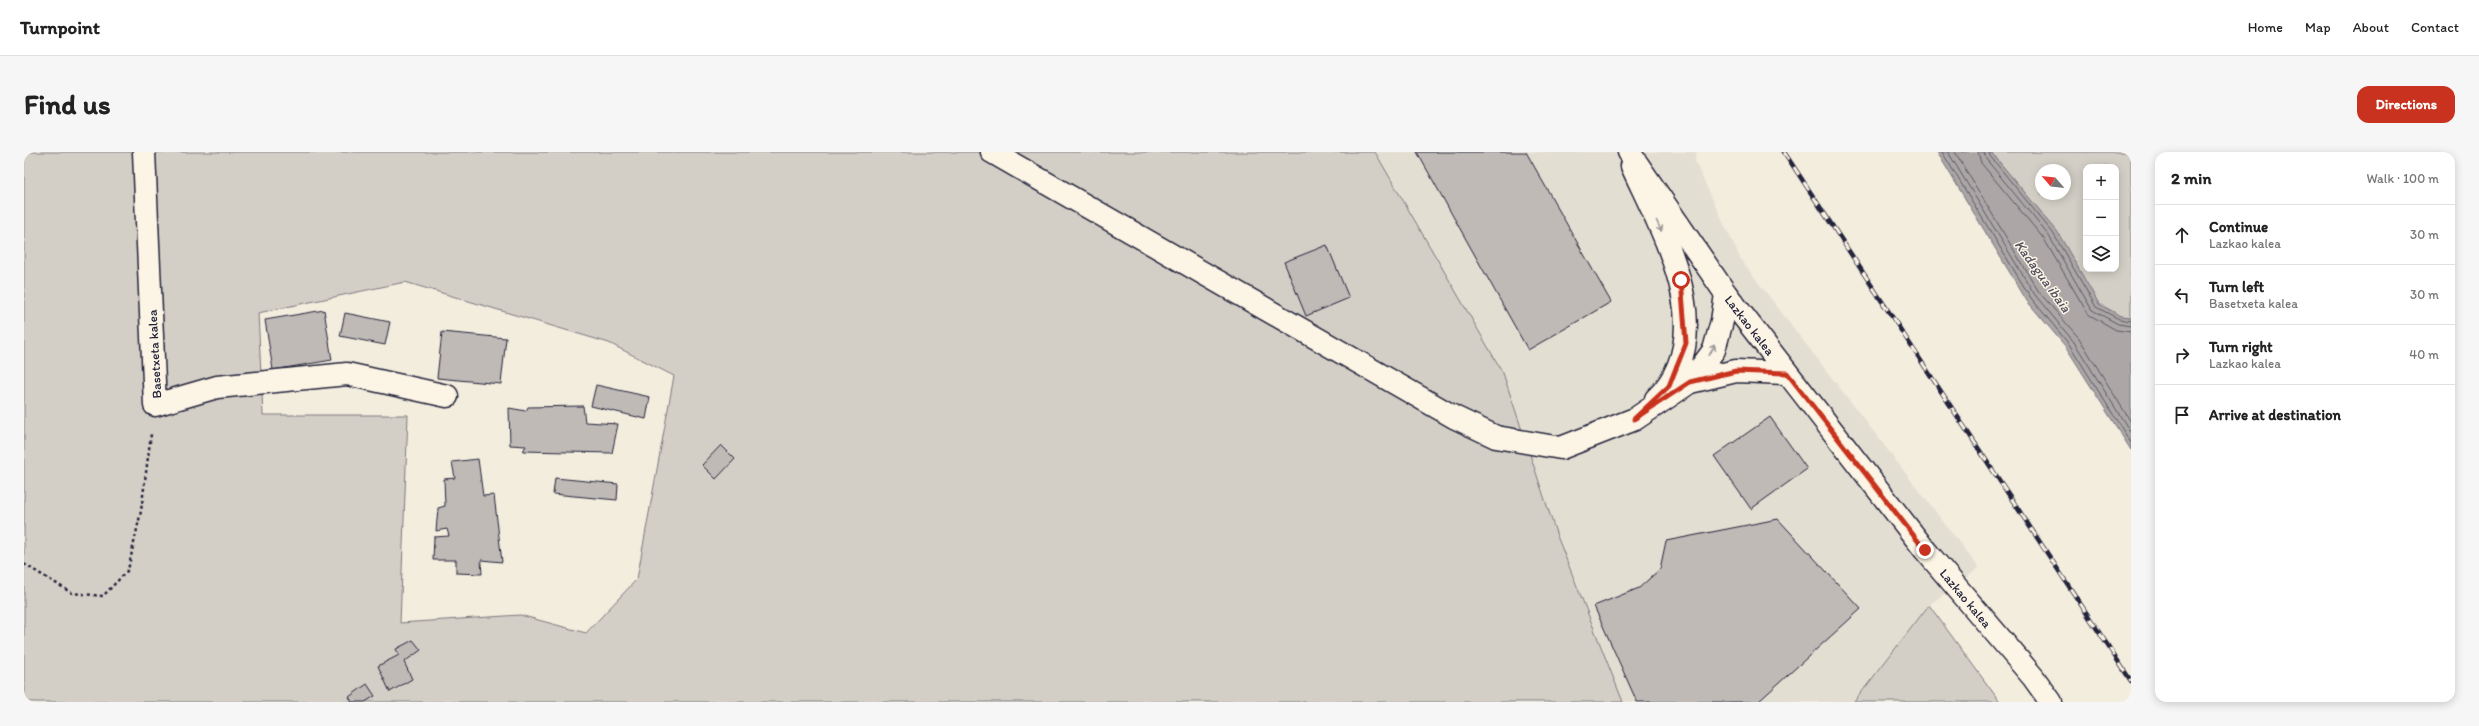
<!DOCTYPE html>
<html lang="en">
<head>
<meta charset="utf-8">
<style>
  :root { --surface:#fff; --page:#f6f6f6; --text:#222; --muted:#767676; --line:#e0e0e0; --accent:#c8321e }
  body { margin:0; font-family:Itim,sans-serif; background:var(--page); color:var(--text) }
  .controls { position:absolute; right:12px; top:12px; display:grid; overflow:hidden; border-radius:8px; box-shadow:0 2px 10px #0003 }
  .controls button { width:36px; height:36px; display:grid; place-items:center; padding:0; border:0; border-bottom:1px solid var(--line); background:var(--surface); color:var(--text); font:20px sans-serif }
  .compass { position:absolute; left:2011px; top:12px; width:36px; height:36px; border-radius:50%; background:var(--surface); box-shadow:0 2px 10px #0003; rotate:298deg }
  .stop { position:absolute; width:12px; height:12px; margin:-9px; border:3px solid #c8321e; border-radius:50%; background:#fff }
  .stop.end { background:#c8321e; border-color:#fff; box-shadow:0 1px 4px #0008 }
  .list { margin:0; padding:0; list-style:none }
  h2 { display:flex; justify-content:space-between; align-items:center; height:52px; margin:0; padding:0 16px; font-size:17px }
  h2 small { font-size:13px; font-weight:400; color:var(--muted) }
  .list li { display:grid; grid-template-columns:26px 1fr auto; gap:12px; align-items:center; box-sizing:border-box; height:60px; padding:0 16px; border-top:1px solid var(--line) }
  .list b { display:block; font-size:15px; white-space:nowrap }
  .list p { margin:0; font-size:13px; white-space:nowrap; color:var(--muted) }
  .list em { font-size:13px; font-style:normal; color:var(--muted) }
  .icon { flex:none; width:22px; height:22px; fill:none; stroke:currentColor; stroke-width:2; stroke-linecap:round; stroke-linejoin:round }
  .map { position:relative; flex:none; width:2107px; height:550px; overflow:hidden; border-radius:12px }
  header { display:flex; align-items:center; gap:24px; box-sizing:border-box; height:56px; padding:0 20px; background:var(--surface); border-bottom:1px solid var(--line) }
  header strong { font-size:19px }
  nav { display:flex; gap:22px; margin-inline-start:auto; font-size:14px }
  .intro { display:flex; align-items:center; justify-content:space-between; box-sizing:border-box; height:96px; padding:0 24px }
  h1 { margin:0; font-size:28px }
  .button { padding:10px 18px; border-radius:12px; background:var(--accent); color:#fff; font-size:14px; font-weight:700 }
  main { display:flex; gap:24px; padding:0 24px }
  aside { flex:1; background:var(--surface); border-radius:12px; box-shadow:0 2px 10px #0003 }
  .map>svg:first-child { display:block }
</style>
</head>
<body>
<header>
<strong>Turnpoint</strong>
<nav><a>Home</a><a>Map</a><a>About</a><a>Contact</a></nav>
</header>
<div class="intro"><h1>Find us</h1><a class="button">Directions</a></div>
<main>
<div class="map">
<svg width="2107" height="550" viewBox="0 0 2107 550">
  <rect width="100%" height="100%" fill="#f3edde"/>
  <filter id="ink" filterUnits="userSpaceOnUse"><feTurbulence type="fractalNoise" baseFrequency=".025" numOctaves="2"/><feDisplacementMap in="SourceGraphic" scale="8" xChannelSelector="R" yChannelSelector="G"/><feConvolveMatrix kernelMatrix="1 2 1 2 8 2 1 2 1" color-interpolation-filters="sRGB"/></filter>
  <g filter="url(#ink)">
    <path fill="#e3ded2" d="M1351,0H1672L1671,10L1717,108L1955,416L1905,453L1830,550H1599L1533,384L1479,221Z"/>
    <path fill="#d4cfc6" stroke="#7b7880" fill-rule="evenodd" d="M0,0H1351L1479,221L1533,384L1599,550H0ZM381,130L585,191L650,224L613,427L562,481L496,463L376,471L384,263H239L234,161Z
      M1968,0H2107V165L2097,164L2075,152ZM2062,15H2092V117H2062ZM2017,18H2041V42H2017Z
      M1905,453L1976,550H1830Z"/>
    <path fill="#aca7a6" stroke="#75727b" d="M1913,0H1967L2033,79L2075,152L2097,164L2107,165V298L2042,195L2003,149Z"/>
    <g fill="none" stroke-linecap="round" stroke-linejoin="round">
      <path stroke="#595766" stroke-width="1" d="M1918,0L2007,146L2045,192L2107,291
        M1924,0L2011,143L2050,190L2107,281
        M1931,0L2015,140L2055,186L2107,270
        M1954,0L1957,11L2020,87L2064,162L2092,178L2107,180
        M1960,0L1962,7L2025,84L2068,158L2094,172L2107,174
        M1965,0L1966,4L2029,81L2072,155L2095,167L2107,169"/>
    </g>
    <path fill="#bfbab6" stroke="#22223b" d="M1393,0H1502L1587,150L1504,198Z
      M1303,93L1325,146L1282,164L1260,110Z
      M300,158L308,208L249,218L241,168Z
      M321,161L366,170L361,193L316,184Z
      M418,180L482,186L477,232L413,226Z
      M572,233L626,245L622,267L567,254Z
      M559,254L561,270L594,272L588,301L499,299L502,294L486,293L485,256L502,259L504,255Z
      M1746,265L1783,317L1727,357L1690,304Z
      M697,293L711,307L692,327L678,313Z
      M454,307L459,344L470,343L478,410L457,408L458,422L432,421V408H409L410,385L425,384L423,377L412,379L414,356L421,354L420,327L431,326L428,310Z
      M531,326L594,332L593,348L529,342Z
      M1754,367L1837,457L1734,550H1613L1570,454L1615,436L1636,417L1642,389Z
      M389,488L397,498L380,510L388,527L366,540L354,514L375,503L372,497Z
      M343,532L351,544L341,550H328L325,545Z"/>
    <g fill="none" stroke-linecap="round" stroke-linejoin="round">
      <defs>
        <path id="street" d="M120,0L131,253L193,235L323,222L423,244
          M968,0L1430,265L1472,285L1537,296L1611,267L1666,230L1690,198L1698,169L1702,142
          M1608,14C1639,82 1698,183 1632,247
          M1666,230L1712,219L1763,221"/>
        <path id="secondary" d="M1605,0L1702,142L1901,398L2009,525L2027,550"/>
      </defs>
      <use href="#street" stroke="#22223b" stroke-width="25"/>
      <use href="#secondary" stroke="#22223b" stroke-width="25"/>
      <path stroke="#22223b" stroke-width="2.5" stroke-dasharray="3 3" stroke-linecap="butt" d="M0,412L48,441L79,444L104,418L117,359L127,282"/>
      <use href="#street" stroke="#fcf5e5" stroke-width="22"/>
      <use href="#secondary" stroke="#fcf5e5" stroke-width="22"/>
      <defs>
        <path id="rail" d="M1760,0L2107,529"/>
      </defs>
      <use href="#rail" stroke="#22223b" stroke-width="4.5"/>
      <use href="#rail" stroke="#fcf5e5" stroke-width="3" stroke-dasharray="9" stroke-linecap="butt"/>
    </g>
    <defs><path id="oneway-shaft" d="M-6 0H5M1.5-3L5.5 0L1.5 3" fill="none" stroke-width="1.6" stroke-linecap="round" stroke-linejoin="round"/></defs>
    <g stroke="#9a9698">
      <use href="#oneway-shaft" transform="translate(1635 74) rotate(65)"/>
      <use href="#oneway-shaft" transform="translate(1688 198) rotate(-62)"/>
    </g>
  </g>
  <g fill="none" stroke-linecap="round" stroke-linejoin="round" filter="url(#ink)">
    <path stroke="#c8321e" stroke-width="5" d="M1657,128L1662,191L1645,234L1610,267L1666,230L1712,219L1763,221L1901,398"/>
  </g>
  <g text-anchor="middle" stroke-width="3" stroke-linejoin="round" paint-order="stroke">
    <g font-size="13" fill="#22223b" stroke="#fcf5e5">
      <text transform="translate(1726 173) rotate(52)" y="5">Lazkao kalea</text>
      <text transform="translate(130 202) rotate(-93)" y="5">Basetxeta kalea</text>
      <text transform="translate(1942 446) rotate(50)" y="5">Lazkao kalea</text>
    </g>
    <g font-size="14" font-style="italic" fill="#525160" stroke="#fcf5e5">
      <text transform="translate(2019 124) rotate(54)" y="5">Kadagua ibaia</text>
    </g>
  </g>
</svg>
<div class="controls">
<button>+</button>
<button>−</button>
<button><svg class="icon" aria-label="layers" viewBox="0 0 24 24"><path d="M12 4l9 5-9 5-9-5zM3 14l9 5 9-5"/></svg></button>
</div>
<svg class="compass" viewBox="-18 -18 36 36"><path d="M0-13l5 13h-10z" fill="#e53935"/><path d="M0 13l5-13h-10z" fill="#767676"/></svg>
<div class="stop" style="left:1657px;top:128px"></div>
<div class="stop end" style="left:1901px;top:398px"></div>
</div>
<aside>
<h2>2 min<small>Walk · 100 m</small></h2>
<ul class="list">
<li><svg class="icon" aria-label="ahead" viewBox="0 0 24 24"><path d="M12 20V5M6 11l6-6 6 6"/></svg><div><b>Continue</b><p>Lazkao kalea</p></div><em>30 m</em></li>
<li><svg class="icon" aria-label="left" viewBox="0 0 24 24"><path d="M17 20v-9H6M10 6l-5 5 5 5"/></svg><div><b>Turn left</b><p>Basetxeta kalea</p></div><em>30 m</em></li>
<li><svg class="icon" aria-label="right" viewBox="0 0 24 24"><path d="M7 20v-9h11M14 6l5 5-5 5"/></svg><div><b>Turn right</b><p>Lazkao kalea</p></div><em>40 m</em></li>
<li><svg class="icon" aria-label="arrive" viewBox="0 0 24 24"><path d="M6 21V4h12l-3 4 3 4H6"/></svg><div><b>Arrive at destination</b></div></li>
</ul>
</aside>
</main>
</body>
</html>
